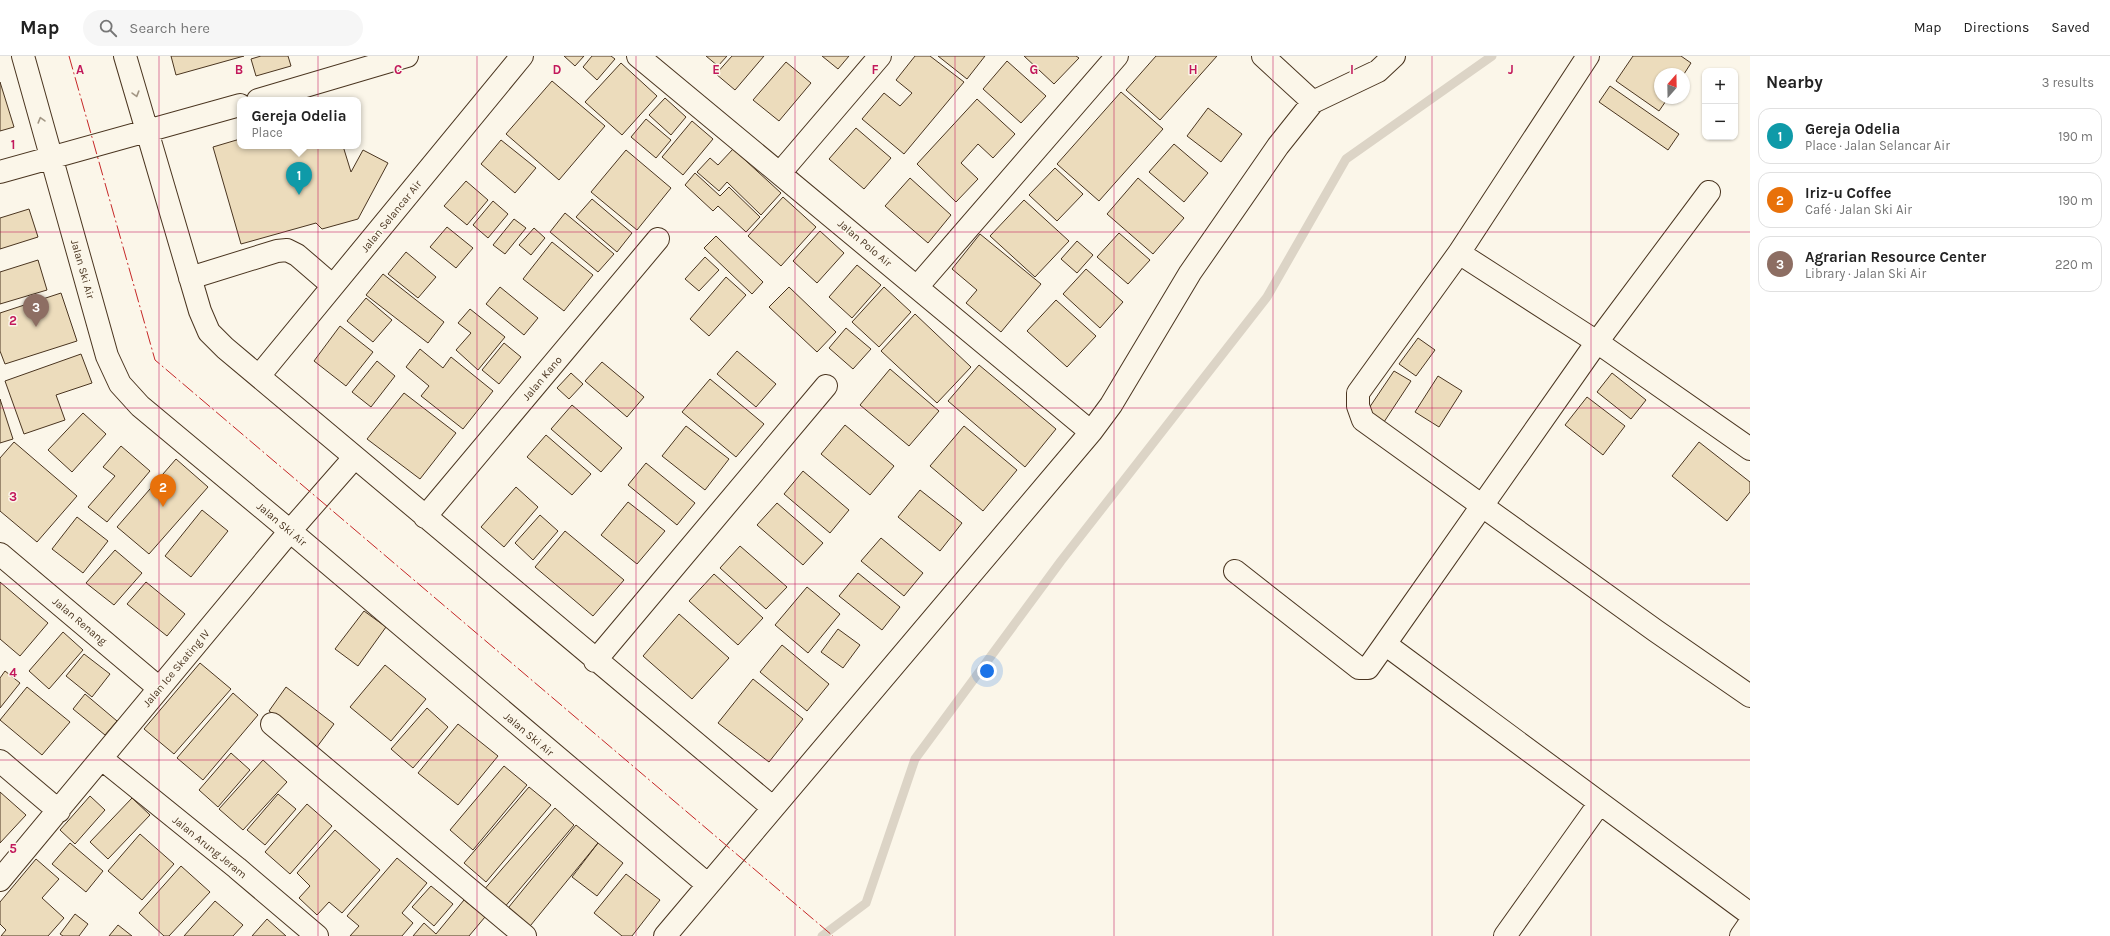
<!DOCTYPE html>
<html lang="en">
<head>
<meta charset="utf-8">
<style>
  :root { --surface:#fff; --page:#f6f6f6; --text:#222; --muted:#767676; --line:#e0e0e0; --accent:#b45309 }
  body { margin:0; font-family:Karla,sans-serif; background:var(--page); color:var(--text) }
  .controls { position:absolute; right:12px; top:12px; display:grid; overflow:hidden; border-radius:8px; box-shadow:0 1px 3px #0004 }
  .controls button { width:36px; height:36px; display:grid; place-items:center; padding:0; border:0; border-bottom:1px solid var(--line); background:var(--surface); color:var(--text); font:20px sans-serif }
  .compass { position:absolute; left:1654px; top:12px; width:36px; height:36px; border-radius:50%; background:var(--surface); box-shadow:0 1px 3px #0004; rotate:20deg }
  .you { position:absolute; left:987px; top:615px; width:14px; height:14px; margin:-10px; border:3px solid #fff; border-radius:50%; background:#1a73e8; box-shadow:0 0 0 6px #1a73e833 }
  .badge { display:grid; place-items:center; width:26px; height:26px; border-radius:50%; background:var(--accent); color:#fff; font-size:13px; font-weight:700 }
  .pin { position:absolute; translate:-50% -33px; filter:drop-shadow(0 1px 2px #0008) }
  .pin::after { content:''; position:absolute; top:21px; width:14px; height:12px; background:inherit; clip-path:polygon(0 0,100% 0,50% 100%) }
  .popup { position:absolute; left:237px; top:41px; width:124px; height:52px; box-sizing:border-box; display:grid; place-content:center; border-radius:8px; background:var(--surface); filter:drop-shadow(0 1px 3px #0005); font-size:13px; white-space:nowrap; color:var(--muted) }
  .popup b { font-size:15px; color:var(--text) }
  .popup::after { content:''; position:absolute; left:50%; top:100%; margin-left:-8px; border:8px solid transparent; border-top-color:var(--surface) }
  .list { margin:0; padding:0; list-style:none }
  h2 { display:flex; justify-content:space-between; align-items:center; height:52px; margin:0; padding:0 16px; font-size:17px }
  h2 small { font-size:13px; font-weight:400; color:var(--muted) }
  .list li { display:grid; grid-template-columns:26px 1fr auto; gap:12px; align-items:center; box-sizing:border-box; height:56px; margin:0 8px 8px; padding:0 8px; border:1px solid var(--line); border-radius:12px }
  .list b { display:block; font-size:15px; white-space:nowrap }
  .list p { margin:0; font-size:13px; white-space:nowrap; color:var(--muted) }
  .list em { font-size:13px; font-style:normal; color:var(--muted) }
  .icon { flex:none; width:22px; height:22px; fill:none; stroke:currentColor; stroke-width:2; stroke-linecap:round; stroke-linejoin:round }
  .map { position:relative; flex:none; width:1750px; height:880px; overflow:hidden }
  header { display:flex; align-items:center; gap:24px; box-sizing:border-box; height:56px; padding:0 20px; background:var(--surface); border-bottom:1px solid var(--line) }
  header strong { font-size:19px }
  nav { display:flex; gap:22px; margin-inline-start:auto; font-size:14px }
  .search { width:280px; height:36px; background:var(--page); display:flex; align-items:center; gap:10px; box-sizing:border-box; padding:0 14px; border-radius:22px; color:var(--muted); font-size:15px }
  main { display:flex }
  aside { flex:1; background:var(--surface) }
  .map>svg:first-child { display:block }
</style>
</head>
<body>
<header>
<strong>Map</strong>
<div class="search"><svg class="icon" aria-label="search" viewBox="0 0 24 24"><circle cx="10" cy="10" r="6"/><path d="M15 15l6 6"/></svg>Search here</div>
<nav><a>Map</a><a>Directions</a><a>Saved</a></nav>
</header>
<main>
<div class="map">
<svg width="1750" height="880" viewBox="0 0 1750 880">
  <rect width="100%" height="100%" fill="#fbf6e9"/>
  <g fill="none" stroke-linecap="round" stroke-linejoin="round">
    <path stroke="#dcd4c6" stroke-width="9" d="M822,880L866,847L915,703L1061,505L1267,241L1346,103L1492,0"/>
  </g>
  <path fill="#ecdcbc" stroke="#4a3520" d="M171,0H244L176,19Z
    M261,0H288L291,10L256,20L251,3Z
    M564,0H584L575,10Z
    M592,0H611L615,3L597,24L583,11Z
    M706,0H727L718,10Z
    M732,0H764L735,34L716,18Z
    M822,0H849L838,13Z
    M915,0H930L964,26L904,98L862,63L884,37L900,50L912,37L896,24Z
    M938,0H985L967,23Z
    M1024,0H1076L1079,2L1054,28Z
    M1156,0H1217L1160,64L1126,34Z
    M1633,0H1681L1691,7L1684,18H1660V42H1668L1659,55L1616,25Z
    M1007,5L1046,40L1021,67L983,33Z
    M786,6L811,27L779,65L753,44Z
    M621,7L657,40L622,79L585,46Z
    M552,25L605,70L559,124L506,78Z
    M0,26L14,71L0,75Z
    M1610,30L1679,78L1668,94L1599,46Z
    M1121,36L1163,73L1099,145L1057,108Z
    M665,42L686,61L671,79L649,59Z
    M977,43L1015,78L993,102L978,88L961,107L978,123L956,146L917,108Z
    M1208,52L1242,78L1221,106L1187,80Z
    M646,63L671,84L656,102L631,81Z
    M692,65L713,83L683,119L662,101Z
    M856,72L891,102L864,133L829,103Z
    M240,83V90H343L351,116L363,94L388,107L358,163L322,173L316,167L241,188L213,91Z
    M501,84L536,112L515,137L481,108Z
    M1174,88L1208,117L1184,146L1149,116Z
    M733,93L781,137L761,159L727,126L719,135L697,116L710,102L718,109Z
    M626,94L671,132L637,174L591,136Z
    M1055,112L1083,138L1057,165L1029,139Z
    M695,117L720,140L729,131L760,161L746,176L718,150L713,155L685,129Z
    M910,122L951,159L928,187L885,150Z
    M1138,122L1184,162L1153,198L1107,158Z
    M466,125L488,144L467,169L444,150Z
    M783,141L816,171L781,210L748,180Z
    M592,143L632,177L617,196L576,161Z
    M1024,144L1069,185L1035,221L990,180Z
    M493,145L508,158L488,182L473,169Z
    M29,153L38,181L0,193V162Z
    M565,157L614,198L598,216L550,176Z
    M514,163L526,172L505,198L493,189Z
    M447,171L473,192L456,212L430,191Z
    M534,172L545,182L531,199L519,189Z
    M820,175L844,197L817,227L793,205Z
    M1119,177L1150,204L1128,228L1097,201Z
    M980,178L1041,228L1001,276L966,247L977,234L952,213Z
    M716,180L763,226L752,238L704,192Z
    M1077,185L1093,199L1077,217L1061,203Z
    M552,186L593,219L564,255L523,223Z
    M406,196L436,221L418,242L388,218Z
    M705,201L719,214L699,235L685,223Z
    M38,204L47,234L0,248V216Z
    M857,209L881,229L852,262L829,241Z
    M1086,213L1123,246L1100,272L1063,238Z
    M383,218L444,266L428,287L366,239Z
    M726,221L746,239L709,280L690,263Z
    M500,231L538,262L524,279L486,248Z
    M789,231L836,276L817,296L769,251Z
    M884,231L911,256L879,291L852,266Z
    M61,237L77,285L5,308L0,295V257Z
    M366,242L392,264L373,286L347,265Z
    M1056,244L1096,280L1067,311L1027,275Z
    M470,253L505,281L478,314L456,294L471,277L458,267Z
    M915,258L971,311L937,347L881,295Z
    M340,270L373,296L346,330L314,305Z
    M846,272L871,293L853,313L829,292Z
    M1418,282L1435,294L1416,320L1399,308Z
    M504,287L521,301L499,328L482,314Z
    M420,293L443,312L451,301L493,335L463,373L421,340L429,330L406,311Z
    M737,295L776,328L756,351L717,318Z
    M81,298L92,327L56,339L65,364L24,378L5,325Z
    M377,305L395,320L371,351L352,336Z
    M602,306L644,341L627,361L585,325Z
    M979,309L1056,373L1025,411L948,345Z
    M890,313L939,355L909,390L860,349Z
    M1394,315L1411,325L1382,369L1365,358Z
    M571,317L583,328L569,343L557,332Z
    M1612,317L1646,344L1631,363L1597,336Z
    M1438,320L1462,335L1439,371L1415,356Z
    M710,323L764,368L736,401L682,356Z
    M404,337L456,377L420,423L367,383Z
    M1587,341L1625,370L1603,399L1565,369Z
    M0,343L13,383L0,387Z
    M572,349L622,392L601,416L551,373Z
    M83,357L106,378L72,416L48,394Z
    M845,369L894,410L870,439L821,398Z
    M686,370L729,403L705,434L662,400Z
    M964,370L1017,414L983,455L930,410Z
    M546,379L591,418L572,439L527,401Z
    M14,386L77,440L37,486L0,455V402Z
    M1699,386L1750,426V436L1727,465L1672,420Z
    M121,390L150,415L107,466L88,451L115,420L103,411Z
    M176,403L208,431L149,498L117,471Z
    M646,407L695,447L677,469L628,429Z
    M803,415L849,454L830,477L784,438Z
    M516,431L538,451L504,491L481,471Z
    M920,434L962,467L940,495L898,461Z
    M628,446L665,475L637,508L601,479Z
    M777,447L823,487L803,509L757,469Z
    M202,454L228,475L191,521L165,500Z
    M540,459L558,475L533,504L515,487Z
    M77,461L108,485L83,517L52,493Z
    M565,475L624,524L593,560L535,511Z
    M881,482L923,517L904,540L861,505Z
    M740,490L787,531L766,553L720,512Z
    M115,494L142,517L114,549L86,527Z
    M858,517L900,551L882,574L839,540Z
    M714,518L763,562L738,589L689,545Z
    M0,526L48,567L20,600L0,583Z
    M146,526L185,558L167,580L127,548Z
    M807,531L840,558L808,597L775,569Z
    M364,555L386,571L358,610L335,593Z
    M679,558L729,602L692,643L643,600Z
    M838,573L860,589L843,612L821,596Z
    M63,576L83,594L49,633L29,615Z
    M782,589L829,628L807,655L760,616Z
    M84,598L110,618L92,641L66,620Z
    M200,607L231,633L174,698L144,673Z
    M385,609L426,643L391,685L350,651Z
    M5,615L20,627L0,652V622Z
    M753,623L803,663L769,706L718,667Z
    M27,631L70,666L42,699L0,664Z
    M286,631L334,668L317,691L269,655Z
    M233,637L258,659L203,724L177,702Z
    M85,638L117,665L105,679L73,653Z
    M427,652L448,671L413,712L391,693Z
    M458,668L498,700L458,749L418,717Z
    M231,697L250,714L218,751L199,734Z
    M263,704L287,726L243,774L219,753Z
    M504,710L527,729L473,794L450,774Z
    M529,731L551,749L486,826L464,807Z
    M0,736L26,759L0,787Z
    M278,738L296,753L265,789L247,774Z
    M90,740L105,754L75,788L60,774Z
    M132,742L150,759L108,803L90,786Z
    M307,748L332,770L290,818L265,796Z
    M555,752L574,769L503,853L482,836Z
    M576,769L598,787L526,875L504,857Z
    M335,774L380,814L342,857L329,846L317,859L299,842L310,830L297,817Z
    M140,778L174,808L142,844L108,815Z
    M70,787L103,815L86,836L52,808Z
    M598,787L623,807L597,840L572,821Z
    M397,802L427,827L402,857L413,867L402,880H350L359,870L347,860Z
    M36,803L59,823L42,842L64,862L48,880H1L6,874L0,868V846Z
    M181,810L210,836L169,880H164L139,857Z
    M626,818L660,844L632,880H622L594,857Z
    M431,830L453,848L434,870L412,851Z
    M464,844L485,861L469,880H413L424,867L436,878Z
    M215,845L243,869L233,880H184Z
    M75,858L88,868L79,880H63L60,878Z
    M267,863L286,880H252Z
    M118,869L132,880H109Z"/>
  <g fill="none" stroke-linecap="round" stroke-linejoin="round">
    <defs>
      <path id="minor" d="M23,0L107,300L120,328L140,350L290,475L707,828
        M125,0L200,255L209,276L225,292L772,751
        M638,0L1091,376
        M1263,0L1313,46
        M1588,0L1459,197L1358,337V350L1363,364L1656,575L1750,640
        M258,44L407,0
        M0,116L240,49
        M780,117L880,0
        M1459,197L1597,286L1750,393
        M190,222L277,195L287,194L297,199L333,230
        M917,231L1117,0
        M259,320L522,0
        M425,461L658,183
        M0,498L159,632
        M1235,515L1359,612H1368L1385,588L1750,858
        M1385,588L1597,286L1709,136
        M595,605L826,330
        M272,668L525,880
        M102,703L237,812L317,880
        M0,705L59,755
        M0,824L290,475L354,402
        M665,880L1091,376L1111,349L1190,217L1278,90L1313,46L1378,15L1394,0
        M1505,880L1599,748
        M1741,880L1750,867"/>
    </defs>
    <use href="#minor" stroke="#4a3520" stroke-width="24"/>
    <use href="#minor" stroke="#fbf6e9" stroke-width="22"/>
    <path stroke="#c62828" stroke-width="1" stroke-dasharray="14 3 2 3" stroke-linecap="butt" d="M69,0L155,304L833,880"/>
  </g>
  <defs><path id="oneway-chevron" d="M-2-3.5L2.5 0L-2 3.5" fill="none" stroke-width="1.6" stroke-linecap="round" stroke-linejoin="round"/></defs>
  <g stroke="#a29684">
    <use href="#oneway-chevron" transform="translate(136 38) rotate(74)"/>
    <use href="#oneway-chevron" transform="translate(41 64) rotate(-106)"/>
  </g>
  <path fill="none" stroke="#c2185b" stroke-width="1" stroke-opacity="0.55" d="M159,0V880M318,0V880M477,0V880M636,0V880M795,0V880M955,0V880M1114,0V880M1273,0V880M1432,0V880M1591,0V880M0,176H1750M0,352H1750M0,528H1750M0,704H1750"/>
  <g text-anchor="middle" stroke-width="3" stroke-linejoin="round" paint-order="stroke">
    <g font-size="11" fill="#4a3520" stroke="#fbf6e9">
      <text transform="translate(391 160) rotate(-51)" y="4">Jalan Selancar Air</text>
      <text transform="translate(865 187) rotate(40)" y="4">Jalan Polo Air</text>
      <text transform="translate(83 213) rotate(74)" y="4">Jalan Ski Air</text>
      <text transform="translate(542 322) rotate(-50)" y="4">Jalan Kano</text>
      <text transform="translate(282 468) rotate(40)" y="4">Jalan Ski Air</text>
      <text transform="translate(80 565) rotate(40)" y="4">Jalan Renang</text>
      <text transform="translate(176 612) rotate(-50)" y="4">Jalan Ice Skating IV</text>
      <text transform="translate(529 678) rotate(40)" y="4">Jalan Ski Air</text>
      <text transform="translate(210 791) rotate(39)" y="4">Jalan Arung Jeram</text>
    </g>
  </g>
  <g font-size="13" text-anchor="middle" font-weight="bold" fill="#c2185b" stroke="#fbf6e9" stroke-width="3" stroke-linejoin="round" paint-order="stroke">
    <text x="80" y="18">A</text>
    <text x="239" y="18">B</text>
    <text x="398" y="18">C</text>
    <text x="557" y="18">D</text>
    <text x="716" y="18">E</text>
    <text x="875" y="18">F</text>
    <text x="1034" y="18">G</text>
    <text x="1193" y="18">H</text>
    <text x="1352" y="18">I</text>
    <text x="1511" y="18">J</text>
    <text x="13" y="93">1</text>
    <text x="13" y="269">2</text>
    <text x="13" y="445">3</text>
    <text x="13" y="621">4</text>
    <text x="13" y="797">5</text>
  </g>
</svg>
<div class="controls">
<button>+</button>
<button>−</button>
</div>
<svg class="compass" viewBox="-18 -18 36 36"><path d="M0-13l5 13h-10z" fill="#e53935"/><path d="M0 13l5-13h-10z" fill="#767676"/></svg>
<div class="you"></div>
<div class="pin badge" style="left:299px;top:139px;background:#0f9aa8">1</div>
<div class="popup"><b>Gereja Odelia</b>Place</div>
<div class="pin badge" style="left:163px;top:451px;background:#e8710a">2</div>
<div class="pin badge" style="left:36px;top:271px;background:#8d6e63">3</div>
</div>
<aside>
<h2>Nearby<small>3 results</small></h2>
<ul class="list">
<li><span class="badge" style="background:#0f9aa8">1</span><div><b>Gereja Odelia</b><p>Place · Jalan Selancar Air</p></div><em>190 m</em></li>
<li><span class="badge" style="background:#e8710a">2</span><div><b>Iriz-u Coffee</b><p>Café · Jalan Ski Air</p></div><em>190 m</em></li>
<li><span class="badge" style="background:#8d6e63">3</span><div><b>Agrarian Resource Center</b><p>Library · Jalan Ski Air</p></div><em>220 m</em></li>
</ul>
</aside>
</main>
</body>
</html>
